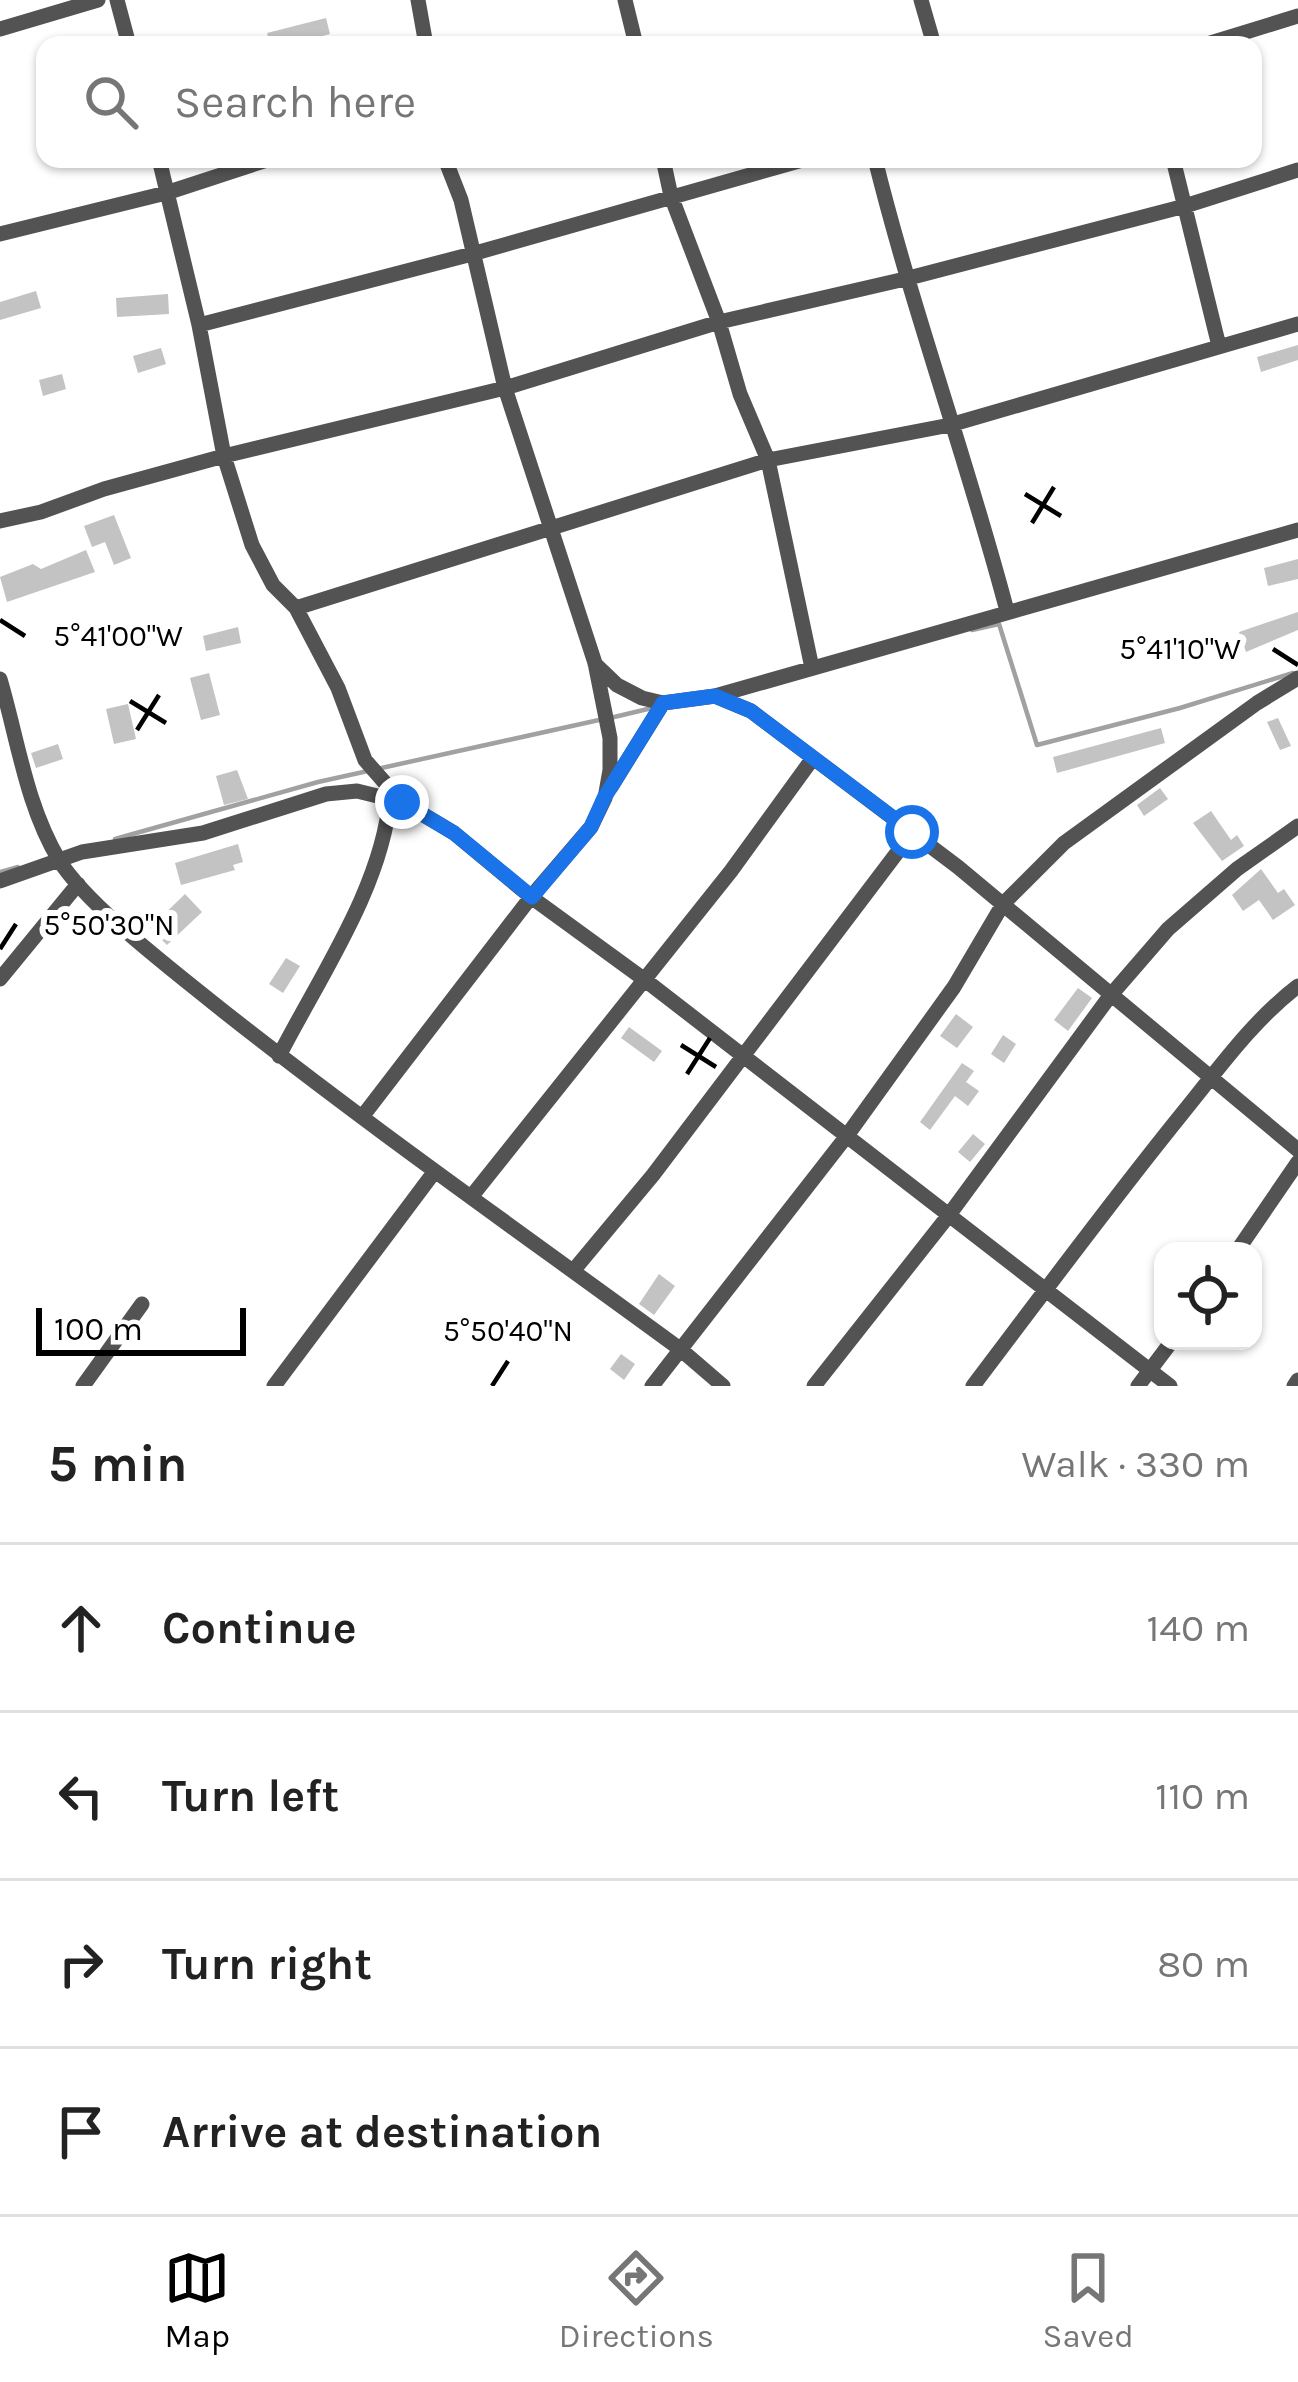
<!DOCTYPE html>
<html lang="en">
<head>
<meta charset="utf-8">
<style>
  :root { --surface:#fff; --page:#f2f2f2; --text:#222; --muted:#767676; --line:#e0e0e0; --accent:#000 }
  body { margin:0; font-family:Karla,sans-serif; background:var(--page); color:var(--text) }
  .controls { position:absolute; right:36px; bottom:36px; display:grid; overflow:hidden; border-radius:24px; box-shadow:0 3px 9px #0004 }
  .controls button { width:108px; height:108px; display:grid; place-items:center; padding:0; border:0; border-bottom:3px solid var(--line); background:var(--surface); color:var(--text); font:60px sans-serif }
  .scale { position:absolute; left:36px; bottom:30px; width:210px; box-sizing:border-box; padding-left:12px; border:6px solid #000; border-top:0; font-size:33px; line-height:42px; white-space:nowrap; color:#000; -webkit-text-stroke:9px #fff; paint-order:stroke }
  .stop { position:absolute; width:36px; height:36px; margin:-27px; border:9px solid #1a73e8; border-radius:50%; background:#fff }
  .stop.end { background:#1a73e8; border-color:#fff; box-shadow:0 3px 12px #0008 }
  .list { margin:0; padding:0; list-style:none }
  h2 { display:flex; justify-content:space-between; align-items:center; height:156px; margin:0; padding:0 48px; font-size:51px }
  h2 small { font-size:39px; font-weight:400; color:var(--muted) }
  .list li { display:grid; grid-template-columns:78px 1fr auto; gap:36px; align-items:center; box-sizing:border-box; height:168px; padding:0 48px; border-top:3px solid var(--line) }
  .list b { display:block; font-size:45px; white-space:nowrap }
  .list em { font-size:39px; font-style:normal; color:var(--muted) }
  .icon { flex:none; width:66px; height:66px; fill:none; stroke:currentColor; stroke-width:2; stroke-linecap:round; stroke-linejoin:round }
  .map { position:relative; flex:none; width:1298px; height:1386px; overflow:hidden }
  .search { position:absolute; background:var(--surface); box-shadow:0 3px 9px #0004; left:36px; right:36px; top:36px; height:132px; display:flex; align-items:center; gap:30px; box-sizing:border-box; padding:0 42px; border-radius:24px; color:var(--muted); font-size:45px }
  .sheet { height:828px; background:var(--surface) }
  nav { display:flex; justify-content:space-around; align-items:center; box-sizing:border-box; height:168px; border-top:3px solid var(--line); background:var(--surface); font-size:33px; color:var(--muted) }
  nav a { display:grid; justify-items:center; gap:6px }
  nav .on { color:var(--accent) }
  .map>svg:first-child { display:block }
</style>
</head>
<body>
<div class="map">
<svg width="1298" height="1386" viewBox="0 0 1298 1386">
  <rect width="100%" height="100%" fill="#fff"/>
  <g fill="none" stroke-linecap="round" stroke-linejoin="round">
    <path stroke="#a1a1a1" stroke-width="4.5" d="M972,630L999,624L1037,745L1180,708L1293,673
      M610,718L652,708
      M115,839L318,782L599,720
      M0,872L18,867"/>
  </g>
  <path fill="#c3c3c3" d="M326,18L330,34L288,45H270L267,33Z
    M36,291L41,308L0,320V302Z
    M168,294L169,314L117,317L116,298Z
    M1298,345V360L1261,372L1257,357Z
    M161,348L166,364L138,373L133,356Z
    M62,374L66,389L43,396L39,380Z
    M114,515L131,558L114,565L105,542L92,547L84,526Z
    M86,550L95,572L7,602L0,577L33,564L41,569Z
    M1298,559V579L1268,586L1264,568Z
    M1298,612V630L1246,652L1239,632Z
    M238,627L241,643L206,651L203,636Z
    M209,673L220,715L201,720L190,678Z
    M128,704L136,739L114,744L106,709Z
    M1278,718L1291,746L1280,750L1267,722Z
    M1161,728L1165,743L1057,773L1053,757Z
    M58,744L63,759L36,768L31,753Z
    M237,770L248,799L224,805L216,776Z
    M1160,788L1168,799L1144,816L1137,805Z
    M1211,811L1231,840L1237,835L1244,846L1222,861L1193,823Z
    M238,844L243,862L233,865L235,870L181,885L175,863Z
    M1261,869L1278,893L1284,889L1295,905L1273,920L1259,900L1243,911L1232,895Z
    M185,894L202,912L167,945L150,928Z
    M286,958L300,966L283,993L269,984Z
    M1078,988L1092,998L1068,1031L1054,1020Z
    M956,1014L973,1027L957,1048L940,1036Z
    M629,1027L662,1051L654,1062L621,1038Z
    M1003,1035L1016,1044L1004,1063L991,1054Z
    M962,1063L974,1071L966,1082L979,1091L968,1106L955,1096L930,1130L920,1122Z
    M973,1134L985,1144L970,1162L958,1152Z
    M659,1274L675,1286L654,1315L639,1304Z
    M621,1354L635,1364L624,1380L610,1369Z"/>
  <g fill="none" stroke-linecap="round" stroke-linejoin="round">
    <path stroke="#535353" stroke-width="15" d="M117,0L129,45
      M418,0L426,45
      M625,0L636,45
      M921,0L934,45
      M0,29L98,0
      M1204,45L1298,16
      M159,159L199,325L224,456L252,545L273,585L296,608L338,688L365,760L400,800
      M663,159L671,196L719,322L740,394L768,460L812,668
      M875,159C913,312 967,459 1007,611
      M1173,159L1219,346
      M0,234L166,193L270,159
      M199,325L472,254L806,159
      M0,521L41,512L104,489L224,456L505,388L719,322L905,279L1185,206L1298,170
      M296,608L768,460L950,425L1298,324
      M595,664L617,685L642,698L663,703L715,696L751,711L958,867L1298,1150
      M0,679C18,740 26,805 59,860C86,904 170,968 212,1002C364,1123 523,1234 680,1349L723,1386
      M715,696L1298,530
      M611,787L663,703
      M0,881L82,852L203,833L326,794L357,791L402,802L454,833L531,897L645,980L1170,1386
      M0,979L78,884
      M279,1056C320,976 382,887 390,798
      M362,1117L531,897L591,827L605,798L610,770V738L595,663L505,388L461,200L445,159
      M471,1197L731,871L813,758
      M1237,1251L1298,1162
      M573,1271L653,1175L912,833
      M83,1386L142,1304
      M274,1386L435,1171
      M652,1386L846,1137L954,987L1003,904L1064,843L1257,703L1298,678
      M814,1386L949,1215L1110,996L1168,929L1237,869L1298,826
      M973,1386C1042,1295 1109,1204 1181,1115C1217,1071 1252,1021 1298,986
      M1138,1386L1172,1341
      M1294,1386L1298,1380"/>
  </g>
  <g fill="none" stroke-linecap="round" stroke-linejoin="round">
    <path stroke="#1a73e8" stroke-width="15" d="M402,802L454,833L532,897L591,827L604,798L663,703L715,696L751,711L912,832"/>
  </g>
  <path fill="none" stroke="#000" stroke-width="4.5" d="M1025,494L1061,516M1032,523L1054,487M0,620L25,636M1273,649L1298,665M130,701L166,723M137,730L159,695M0,949L16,924M681,1045L716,1067M687,1074L710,1038M492,1386L508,1361"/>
  <g font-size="30" text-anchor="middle" fill="#000" stroke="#fff" stroke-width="12" stroke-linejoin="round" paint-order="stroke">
    <text x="118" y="646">5°41'00"W</text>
    <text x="1180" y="659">5°41'10"W</text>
    <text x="109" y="935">5°50'30"N</text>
    <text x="508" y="1341">5°50'40"N</text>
  </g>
</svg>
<div class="controls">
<button><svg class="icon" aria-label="locate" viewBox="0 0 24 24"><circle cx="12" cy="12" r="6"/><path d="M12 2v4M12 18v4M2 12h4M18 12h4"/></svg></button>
</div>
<div class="scale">100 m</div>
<div class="stop" style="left:912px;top:832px"></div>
<div class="stop end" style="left:402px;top:802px"></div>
<div class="search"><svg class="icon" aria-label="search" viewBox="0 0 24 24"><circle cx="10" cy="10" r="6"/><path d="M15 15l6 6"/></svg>Search here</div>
</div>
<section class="sheet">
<h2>5 min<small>Walk · 330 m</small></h2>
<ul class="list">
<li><svg class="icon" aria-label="ahead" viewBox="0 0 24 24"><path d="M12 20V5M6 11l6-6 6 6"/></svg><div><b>Continue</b></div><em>140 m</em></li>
<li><svg class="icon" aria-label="left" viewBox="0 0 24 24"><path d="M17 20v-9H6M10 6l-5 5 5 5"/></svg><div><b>Turn left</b></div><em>110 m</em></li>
<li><svg class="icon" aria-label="right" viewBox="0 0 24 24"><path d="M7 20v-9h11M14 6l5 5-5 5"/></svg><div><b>Turn right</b></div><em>80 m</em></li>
<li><svg class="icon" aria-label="arrive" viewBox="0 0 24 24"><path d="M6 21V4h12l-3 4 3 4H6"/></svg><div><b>Arrive at destination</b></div></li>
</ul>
</section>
<nav>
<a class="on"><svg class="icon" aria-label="map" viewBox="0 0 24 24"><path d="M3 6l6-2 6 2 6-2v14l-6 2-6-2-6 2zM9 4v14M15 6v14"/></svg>Map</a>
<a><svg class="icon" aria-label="directions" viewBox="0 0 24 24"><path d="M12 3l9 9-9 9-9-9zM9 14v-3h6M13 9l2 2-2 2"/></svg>Directions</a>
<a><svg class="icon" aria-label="saved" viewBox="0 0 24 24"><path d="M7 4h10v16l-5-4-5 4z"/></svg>Saved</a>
</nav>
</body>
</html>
